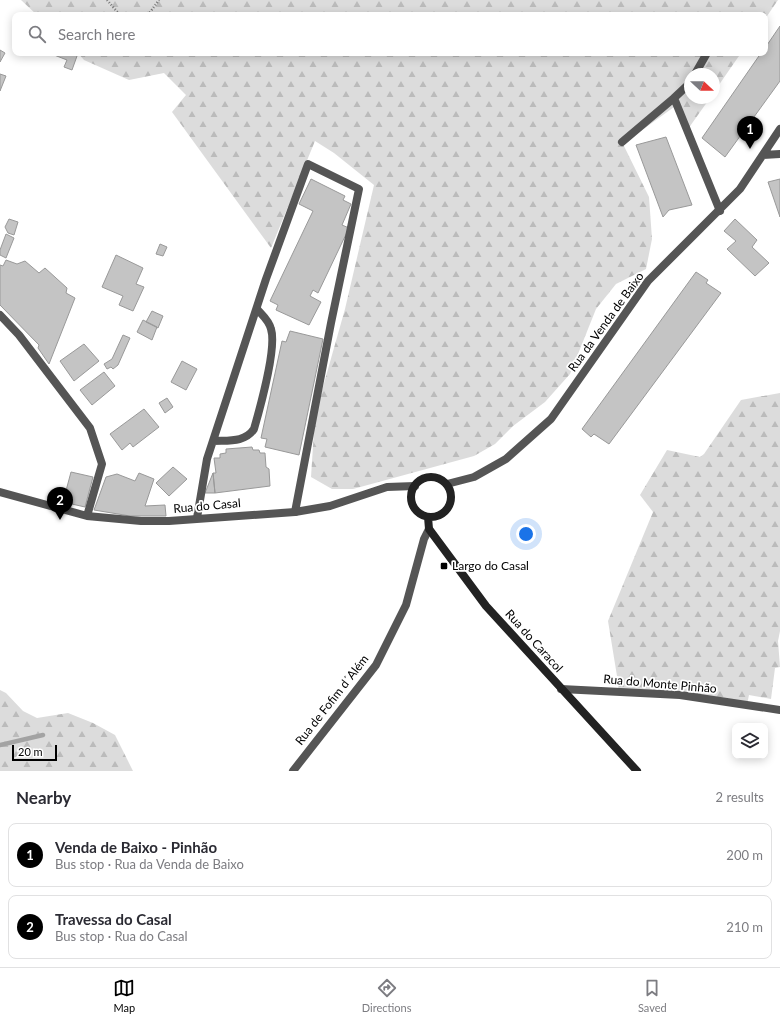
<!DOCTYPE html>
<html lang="en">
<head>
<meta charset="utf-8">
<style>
  :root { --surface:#fff; --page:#f7f7f7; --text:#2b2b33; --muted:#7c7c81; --line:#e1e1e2; --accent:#000 }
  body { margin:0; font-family:Lato,sans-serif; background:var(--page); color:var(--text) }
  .controls { position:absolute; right:12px; bottom:12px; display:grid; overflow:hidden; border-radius:8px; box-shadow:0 2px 10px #0003 }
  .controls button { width:36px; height:36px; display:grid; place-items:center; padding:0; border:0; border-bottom:1px solid var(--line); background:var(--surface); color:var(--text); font:20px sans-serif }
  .compass { position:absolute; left:684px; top:68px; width:36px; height:36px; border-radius:50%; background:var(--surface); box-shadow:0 2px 10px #0003; rotate:112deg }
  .scale { position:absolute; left:12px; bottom:10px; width:45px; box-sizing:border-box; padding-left:4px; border:2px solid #000; border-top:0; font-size:11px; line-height:14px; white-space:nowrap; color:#000; -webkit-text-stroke:3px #fff; paint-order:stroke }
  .you { position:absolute; left:526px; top:534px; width:14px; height:14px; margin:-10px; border:3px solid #fff; border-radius:50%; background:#1a73e8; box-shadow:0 0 0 6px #1a73e833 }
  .badge { display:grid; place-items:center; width:26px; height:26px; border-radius:50%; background:var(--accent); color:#fff; font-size:13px; font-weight:700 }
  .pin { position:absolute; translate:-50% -33px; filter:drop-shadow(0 1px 2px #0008) }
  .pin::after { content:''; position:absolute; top:21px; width:14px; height:12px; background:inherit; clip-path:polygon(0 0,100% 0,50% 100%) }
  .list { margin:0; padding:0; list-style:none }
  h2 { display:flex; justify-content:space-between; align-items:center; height:52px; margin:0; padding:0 16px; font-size:17px }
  h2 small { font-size:13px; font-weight:400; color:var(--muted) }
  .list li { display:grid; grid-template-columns:26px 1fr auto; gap:12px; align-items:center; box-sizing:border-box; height:64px; margin:0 8px 8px; padding:0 8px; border:1px solid var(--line); border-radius:8px }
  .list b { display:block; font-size:15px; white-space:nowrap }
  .list p { margin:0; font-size:13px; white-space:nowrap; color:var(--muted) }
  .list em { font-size:13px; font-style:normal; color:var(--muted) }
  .icon { flex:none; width:22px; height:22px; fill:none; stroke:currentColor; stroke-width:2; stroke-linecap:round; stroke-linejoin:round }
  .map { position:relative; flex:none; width:780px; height:771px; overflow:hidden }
  .search { position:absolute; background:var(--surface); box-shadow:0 2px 10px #0003; left:12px; right:12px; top:12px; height:44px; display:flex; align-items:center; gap:10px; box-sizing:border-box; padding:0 14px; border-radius:8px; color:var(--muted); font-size:15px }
  .sheet { height:196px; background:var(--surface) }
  nav { display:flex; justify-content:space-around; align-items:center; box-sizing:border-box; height:56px; border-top:1px solid var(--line); background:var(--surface); font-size:11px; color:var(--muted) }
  nav a { display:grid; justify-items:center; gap:2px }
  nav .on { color:var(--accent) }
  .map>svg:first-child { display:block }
</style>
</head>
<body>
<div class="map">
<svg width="780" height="771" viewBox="0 0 780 771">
  <defs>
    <pattern id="forest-firs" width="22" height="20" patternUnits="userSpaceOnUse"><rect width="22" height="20" fill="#dcdcdc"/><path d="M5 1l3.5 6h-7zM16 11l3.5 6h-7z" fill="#bbb"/></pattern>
  </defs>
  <rect width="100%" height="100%" fill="#fff"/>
  <path fill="url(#forest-firs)" d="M21,0H778L765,19V15H37Z
    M78,53H741L714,92V74H690V98H710L688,129L674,107L623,144L649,197L652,239L646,269L616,284L596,309L570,374L545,402L513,426L495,444L474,456L353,489H332L311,477L315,415L345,309L374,185L334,153L315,141L271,248L172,112L186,95L164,73L129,80L84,60Z
    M780,393V631L778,641L780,667L775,668L771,699L749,695L747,705L617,692L621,677L617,676L608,621L653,512L640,495L667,450L700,457L704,454L741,400Z
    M0,690L6,693L23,711L37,718L68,713L93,723L115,735L133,771H0Z"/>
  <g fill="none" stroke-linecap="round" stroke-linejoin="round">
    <path stroke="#a3a3a3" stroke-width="4.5" d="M0,745L43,735"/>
  </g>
  <path fill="#c4c4c4" stroke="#999" d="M780,26V81L725,157L702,138L761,53H765V48Z
    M0,50L5,53L0,62Z
    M49,53H71L77,56L72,70L64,67L67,60Z
    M0,74L6,76L0,91Z
    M666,137L692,205L669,210L663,217L636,145Z
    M311,179L345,196L343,200L351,204L342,225L349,228L318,293L313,290L310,296L321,302L309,325L276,310L278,305L270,301L313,211L299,204Z
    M780,179V217L768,182Z
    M9,219L18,222L14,235L8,233L5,227Z
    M735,219L757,240L752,247L769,263L755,276L727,249L736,241L724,231Z
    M6,234L14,238L6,258L0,255V250Z
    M160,244L167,247L163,256L156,254Z
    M116,255L143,268L136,284L144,287L133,311L119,305L123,296L102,287Z
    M6,260L17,264L25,261L39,273L45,268L67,288L66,293L75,298L49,364L38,348L39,345L0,305V265L3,266Z
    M696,272L708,280L706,283L721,293L609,444L594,434L591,437L582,429Z
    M152,311L163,316L158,328L146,322Z
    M143,320L157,327L152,340L137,332Z
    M290,331L323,339L299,455L265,447L267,439L261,438L282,341L286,342Z
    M123,335L130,338L118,365L113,369L111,367L107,369L104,364L112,359Z
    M84,344L99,361L74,381L60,361Z
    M182,361L197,369L186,390L171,382Z
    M104,372L115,386L92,405L80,390Z
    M167,398L173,407L165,413L159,403Z
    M144,409L159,427L133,447L130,443L122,450L110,434Z
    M252,447L253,450H259L260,453H265L266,467L269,469L270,486L215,493L213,473H216L214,458H220V454L226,453V449Z
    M173,467L187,479L169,496L156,483Z
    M71,472L93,477L85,507L63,502Z
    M139,473L154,479L145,506L165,505L166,516H130L94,510L106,477L117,474L135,481Z
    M213,473L215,493H205Z"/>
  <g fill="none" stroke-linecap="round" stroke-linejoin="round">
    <path stroke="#777" stroke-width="2.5" stroke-dasharray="1 2" stroke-linecap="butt" d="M107,0L120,15
      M148,15L159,0"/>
    <path stroke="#555" stroke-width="8" d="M695,74L707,53
      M674,98L690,83
      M622,142L674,98L720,211
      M213,441C227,440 245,443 254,429C260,408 277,348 271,329C269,320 262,315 257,309
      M197,518L207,459L266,279L308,164L359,189L331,323L295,512"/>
    <path stroke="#555" stroke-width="8" d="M763,155L780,154
      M0,315L19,335L90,428L102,464L87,516
      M447,484L474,477L506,459L551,419L648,281L740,189L780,129
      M0,492L87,516L141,521H169L295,512L330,506L387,487L415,486
      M561,689L680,695L780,710
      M293,771L376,665L406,605L424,539L429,529"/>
    <path stroke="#222" stroke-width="8" d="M411 497a20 20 0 1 1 40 0a20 20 0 1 1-40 0Z
      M428,517L429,529L486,606L637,771"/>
  </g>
  <rect fill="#000" stroke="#fff" stroke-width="1.5" x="440" y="562" width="8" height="8" rx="2"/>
  <g text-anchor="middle" stroke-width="3.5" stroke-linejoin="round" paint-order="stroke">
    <g font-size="12" fill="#000" stroke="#fff">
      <text transform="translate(606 322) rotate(-54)" y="4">Rua da Venda de Baixo</text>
      <text transform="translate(207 506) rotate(-5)" y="4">Rua do Casal</text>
      <text transform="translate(534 641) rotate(48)" y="4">Rua do Caracol</text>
      <text transform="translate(660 684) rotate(5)" y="4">Rua do Monte Pinhão</text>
      <text transform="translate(332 700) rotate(-52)" y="4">Rua de Fofim d´Além</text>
    </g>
    <g font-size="12" fill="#000" stroke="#fff" text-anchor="start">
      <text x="452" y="570">Largo do Casal</text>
    </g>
  </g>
</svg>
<div class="controls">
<button><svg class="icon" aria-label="layers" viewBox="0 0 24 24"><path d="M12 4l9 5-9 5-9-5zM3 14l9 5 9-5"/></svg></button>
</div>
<svg class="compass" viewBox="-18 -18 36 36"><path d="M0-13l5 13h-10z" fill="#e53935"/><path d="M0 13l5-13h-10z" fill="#7c7c81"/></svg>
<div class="scale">20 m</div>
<div class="you"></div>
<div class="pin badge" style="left:750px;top:149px">1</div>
<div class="pin badge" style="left:60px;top:520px">2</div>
<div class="search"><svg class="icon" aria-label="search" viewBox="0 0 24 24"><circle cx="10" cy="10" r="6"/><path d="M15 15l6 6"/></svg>Search here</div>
</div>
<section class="sheet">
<h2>Nearby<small>2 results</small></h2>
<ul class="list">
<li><span class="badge">1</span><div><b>Venda de Baixo - Pinhão</b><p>Bus stop · Rua da Venda de Baixo</p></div><em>200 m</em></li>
<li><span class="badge">2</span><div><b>Travessa do Casal</b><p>Bus stop · Rua do Casal</p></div><em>210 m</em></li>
</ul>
</section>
<nav>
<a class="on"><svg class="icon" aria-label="map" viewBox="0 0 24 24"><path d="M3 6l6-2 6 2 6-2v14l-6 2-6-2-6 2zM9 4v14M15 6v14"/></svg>Map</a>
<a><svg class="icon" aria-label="directions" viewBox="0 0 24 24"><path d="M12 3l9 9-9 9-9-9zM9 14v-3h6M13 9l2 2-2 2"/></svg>Directions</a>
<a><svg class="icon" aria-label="saved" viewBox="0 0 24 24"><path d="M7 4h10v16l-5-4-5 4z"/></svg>Saved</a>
</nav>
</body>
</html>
